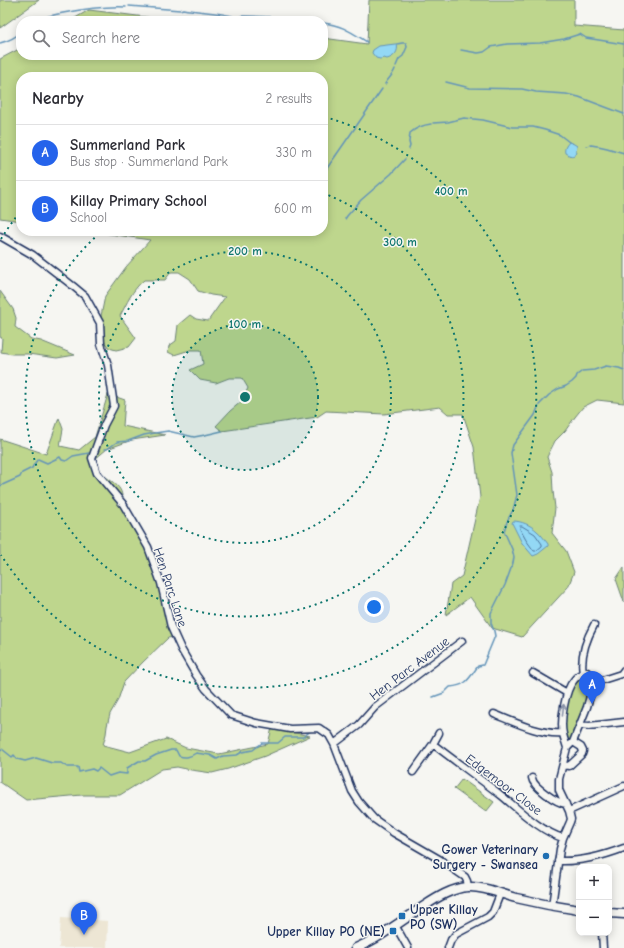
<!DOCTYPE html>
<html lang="en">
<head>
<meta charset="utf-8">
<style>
  :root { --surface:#fff; --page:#f7f7f7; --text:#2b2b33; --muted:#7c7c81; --line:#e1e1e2; --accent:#2563eb }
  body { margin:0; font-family:"Comic Neue",sans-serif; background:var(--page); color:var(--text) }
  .controls { position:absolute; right:12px; bottom:12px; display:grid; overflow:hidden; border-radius:8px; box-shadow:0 2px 10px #0003 }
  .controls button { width:36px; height:36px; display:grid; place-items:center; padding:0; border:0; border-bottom:1px solid var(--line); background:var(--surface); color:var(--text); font:20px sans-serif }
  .you { position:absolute; left:374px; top:607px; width:14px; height:14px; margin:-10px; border:3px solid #fff; border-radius:50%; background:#1a73e8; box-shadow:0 0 0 6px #1a73e833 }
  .badge { display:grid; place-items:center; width:26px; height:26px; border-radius:50%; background:var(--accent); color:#fff; font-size:13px; font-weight:700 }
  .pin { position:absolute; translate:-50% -33px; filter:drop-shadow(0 1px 2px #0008) }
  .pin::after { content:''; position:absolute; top:21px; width:14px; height:12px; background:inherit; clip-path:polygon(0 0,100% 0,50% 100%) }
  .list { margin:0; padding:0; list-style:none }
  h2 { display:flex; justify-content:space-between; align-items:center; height:52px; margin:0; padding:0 16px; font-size:17px }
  h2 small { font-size:13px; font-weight:400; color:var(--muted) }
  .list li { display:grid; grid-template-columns:26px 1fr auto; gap:12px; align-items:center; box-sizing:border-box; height:56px; padding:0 16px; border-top:1px solid var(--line) }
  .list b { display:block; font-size:15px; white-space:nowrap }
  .list p { margin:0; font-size:13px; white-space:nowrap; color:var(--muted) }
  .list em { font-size:13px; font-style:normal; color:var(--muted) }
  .icon { flex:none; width:22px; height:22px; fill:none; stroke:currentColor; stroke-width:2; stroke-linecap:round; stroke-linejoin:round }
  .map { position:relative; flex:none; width:624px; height:948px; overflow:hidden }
  .search { position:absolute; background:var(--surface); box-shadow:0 2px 10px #0003; left:16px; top:16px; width:312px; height:44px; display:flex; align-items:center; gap:10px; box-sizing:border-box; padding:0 14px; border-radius:16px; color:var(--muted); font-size:15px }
  .panel { position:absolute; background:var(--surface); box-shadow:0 2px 10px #0003; left:16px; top:72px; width:312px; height:164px; border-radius:16px }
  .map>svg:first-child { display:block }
</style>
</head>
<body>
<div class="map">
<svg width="624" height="948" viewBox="0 0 624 948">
  <rect width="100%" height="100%" fill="#f6f6f2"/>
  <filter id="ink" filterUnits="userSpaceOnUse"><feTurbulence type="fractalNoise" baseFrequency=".025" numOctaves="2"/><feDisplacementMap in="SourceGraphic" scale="8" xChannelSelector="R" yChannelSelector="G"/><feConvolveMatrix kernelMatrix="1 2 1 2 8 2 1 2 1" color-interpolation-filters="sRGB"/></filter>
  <g filter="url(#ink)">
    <path fill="#ede6d4" d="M61,918L108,921L107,948H59Z"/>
    <path fill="#bed68d" stroke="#6c8276" d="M0,0H39L0,28Z
      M369,0H574V26L624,30V403L597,400L583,407L575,417L565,431L555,441L547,457L552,472L553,491L555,508L552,533L566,551L574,572L568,587L522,637L492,628L470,597L446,615L451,584L462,576L480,497L474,447L463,414H448L440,407L384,414L326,411L317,417L222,431L216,426L230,411L242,401L248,388L242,378H229L216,383L200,380L190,370L203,364L201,350H190L174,355L168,352L169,346L176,341L178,325L190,315L196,319L208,321L225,297L211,295L198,291L190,279L179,272H171L165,280H144C132,290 127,303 120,316L136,338L129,347L116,350L109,348L103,340L101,316L105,296L126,267L150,240L90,231H323V77H21V221L0,218V59L21,48V55H323V38L367,44Z
      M89,10L178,21H70Z
      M0,291L13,309L16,318L15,327L31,339L41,341L75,355L57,358L28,354H12L1,352L2,338L0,337Z
      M108,394L125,400L123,426L165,435L132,440L107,449L95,459C97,462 98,468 100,471C106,480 123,484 122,498L110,485C124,508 139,531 149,556C159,582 166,610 174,637L168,638L143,662L124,682L118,700L110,714L107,726L106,734L103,745L130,752L166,739L186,748L219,754L268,744L272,728L310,736L265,756L228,769L212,773L191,770L177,767L162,769L120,795H82L26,800L0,782V439L46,454L59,418L63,429L60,446L79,450L95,437Z
      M624,567V602L616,579Z
      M584,677L587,678L589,682V694L571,741L569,742L567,741C566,739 565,735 564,732C562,719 569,681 584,677Z
      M462,779L494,802L486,812L454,789Z"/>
    <path fill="#93d8f5" stroke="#6394b9" d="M395,44H397C399,52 394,57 387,59L384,58L380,59L376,58L372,53L373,50L379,46Z
      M569,142L574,144L577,146L576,151L577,153C573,157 570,156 565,153C564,148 566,146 569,142Z
      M513,521C521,521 531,525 537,531C541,534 545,540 548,544V546L538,554L533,556L522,543L512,523Z"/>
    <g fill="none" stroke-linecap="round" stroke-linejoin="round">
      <path stroke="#4b739a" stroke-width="1" d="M520,526H522L535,534L542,544V546L536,551H534L526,540L520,529Z"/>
      <path stroke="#6394b9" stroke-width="1.5" d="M129,6L180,10L183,9C199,12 216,12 232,16
        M241,16L275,17L300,21
        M36,21C44,16 54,15 63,13C84,9 105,6 126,7
        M323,23C342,25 351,32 367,42
        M0,43C8,41 15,38 21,32
        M461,50L478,53L484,52L491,47L507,44L540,43L564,39L580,34L586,38L624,44
        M396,66L399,59L403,56L407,47L406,43H402L397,44
        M446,82L470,88L522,89L536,92L566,94L579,97L624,114
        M385,84C388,79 393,75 395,69
        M433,123L448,122L464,118L483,120L512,127H533L545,130L560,135L569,142
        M586,146L591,145L597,146
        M598,146L607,148L624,153
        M409,149L410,146L409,142L410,133C417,127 423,125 431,124
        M323,174L382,89
        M345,219L347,216L361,200L391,174L405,159
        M104,449H107L117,442L128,441L144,435L155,433L168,431L194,437L205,435L222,431
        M0,486L20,477L22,473L32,468L35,463L38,459L47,463L60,457L62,460L66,461L73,456L89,453
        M433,697L444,693L450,687C466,686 469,679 478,666L483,665L495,636L494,631L491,623V613L505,585L513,563L514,557L512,549L504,531L508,519L513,510L517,495L511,453L513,445L535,415L539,405L549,395L558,389L566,386L572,382L576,378L577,375L581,372L582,371L594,370L606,366L619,368L624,370
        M0,750L2,749L12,757L14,755L17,759L25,761L36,758L52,763H61L67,767H78L79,772L92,769L96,771L99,768L109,776L118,773L127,774V768L139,761H145L156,755L171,750H176L179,756C186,758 190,757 196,753L210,755L217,759L223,756L237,755L242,752L253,750L262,743H278L285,737H303L312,730"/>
      <defs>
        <path id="minor" d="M0,236L33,255L73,286L85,296L100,323L101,344L108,365L114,406L104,425L92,458L97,473L123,504L148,547L161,583L171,627L181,649L196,675L206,689L231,715L256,723L290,729L319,728L329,735L334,744L352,791L359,802L374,819L394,833L439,859L465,877L467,881L468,887
          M533,673L567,693
          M583,673C580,657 587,638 594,625
          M593,683L621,674L624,670
          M494,714C514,722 541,735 562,733
          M580,725L589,726L624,722
          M334,744L359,725L375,707L462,641
          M433,744C456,762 479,778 502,796C519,810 542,832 563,838
          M563,765L569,766L582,754L583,751L581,747L573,742
          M413,772L433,744L439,733
          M532,778C533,787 557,803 566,804
          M569,811L624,786
          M558,861C580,862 603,856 624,848
          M552,906L560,849L563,838L570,822L571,819L569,811L559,790V779L567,748L573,742L587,707L592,689V677L587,672C581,673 577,676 574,680C565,690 560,721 563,734C564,739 566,744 567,748
          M395,925L408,948
          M602,933L603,948
          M448,948L451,940L456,934L488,917L493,912L500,894"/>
        <path id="major" d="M609,913L624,914
          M356,948C380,938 400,922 421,908C435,899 451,888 468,887C484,886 501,894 516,898C537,903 558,907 579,910"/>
      </defs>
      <use href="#minor" stroke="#1b2f5e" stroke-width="9"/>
      <use href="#major" stroke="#1b2f5e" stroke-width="11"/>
      <use href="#minor" stroke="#f6f6f2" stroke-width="6"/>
      <use href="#major" stroke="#f6f6f2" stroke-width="8"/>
    </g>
    <defs><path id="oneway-shaft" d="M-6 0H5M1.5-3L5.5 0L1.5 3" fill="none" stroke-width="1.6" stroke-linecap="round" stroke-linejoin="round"/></defs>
    <use stroke="#8892a8" href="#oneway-shaft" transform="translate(563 710) rotate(-84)"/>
  </g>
  <circle cx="245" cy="397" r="73" fill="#0f766e" fill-opacity=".12"/>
  <g fill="none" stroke="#0f766e" stroke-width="2" stroke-dasharray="2 4">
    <circle cx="245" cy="397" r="73"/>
    <circle cx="245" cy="397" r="146"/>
    <path d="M323 193A219 219 0 1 1 101 232"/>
    <path d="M1 239A291 291 0 0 1 20 212M325 117A291 291 0 1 1 1 555"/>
  </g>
  <g fill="#1f6fb2" stroke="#f6f6f2" stroke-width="1.5">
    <circle cx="546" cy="856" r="4"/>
    <rect x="398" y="912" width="8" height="8" rx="2"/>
    <rect x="389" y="927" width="8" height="8" rx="2"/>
  </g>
  <g text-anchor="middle" stroke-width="3" stroke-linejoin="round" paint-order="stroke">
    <g font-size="13" fill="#1b2f5e" stroke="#f6f6f2">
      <text transform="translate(171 587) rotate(72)" y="5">Hen Parc Lane</text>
      <text transform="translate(409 668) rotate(-37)" y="5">Hen Parc Avenue</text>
      <text transform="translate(504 784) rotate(37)" y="5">Edgemoor Close</text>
    </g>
    <g font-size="13" font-weight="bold" fill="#1b2f5e" stroke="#f6f6f2" text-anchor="end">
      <text x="538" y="854">Gower Veterinary<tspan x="538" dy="15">Surgery - Swansea</tspan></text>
      <text x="410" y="914" text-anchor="start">Upper Killay<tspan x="410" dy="15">PO (SW)</tspan></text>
      <text x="385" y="936">Upper Killay PO (NE)</text>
    </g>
  </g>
  <circle cx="245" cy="397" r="6" fill="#0f766e" stroke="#f6f6f2" stroke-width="2"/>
  <g font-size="12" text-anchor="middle" font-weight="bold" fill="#0f766e" stroke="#f6f6f2" stroke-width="3" stroke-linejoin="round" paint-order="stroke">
    <text x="451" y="195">400 m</text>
    <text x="400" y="246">300 m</text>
    <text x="245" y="255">200 m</text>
    <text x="245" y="328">100 m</text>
  </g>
</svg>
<div class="controls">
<button>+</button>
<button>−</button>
</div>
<div class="you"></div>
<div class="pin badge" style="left:592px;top:704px">A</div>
<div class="pin badge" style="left:84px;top:935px">B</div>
<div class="search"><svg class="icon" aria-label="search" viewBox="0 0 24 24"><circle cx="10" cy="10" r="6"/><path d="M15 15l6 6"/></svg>Search here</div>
<section class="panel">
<h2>Nearby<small>2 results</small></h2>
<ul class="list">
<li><span class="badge">A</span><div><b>Summerland Park</b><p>Bus stop · Summerland Park</p></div><em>330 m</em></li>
<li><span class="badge">B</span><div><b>Killay Primary School</b><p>School</p></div><em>600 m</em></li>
</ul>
</section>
</div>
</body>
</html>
